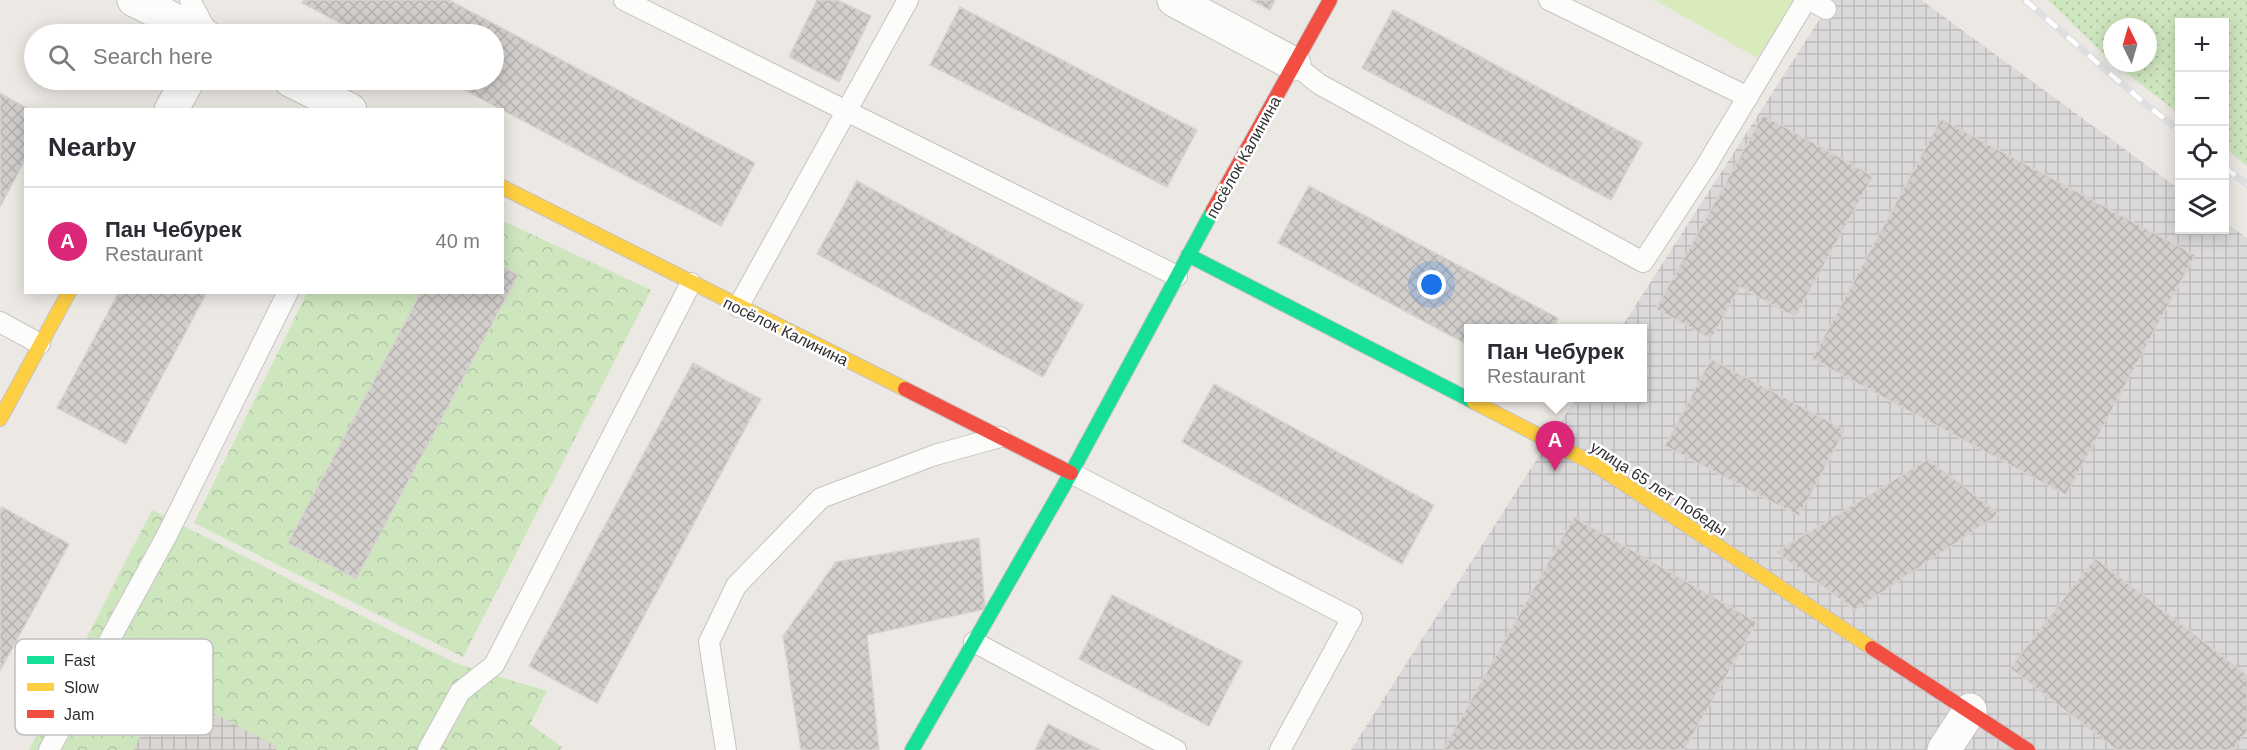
<!DOCTYPE html>
<html lang="en">
<head>
<meta charset="utf-8">
<style>
  :root { --surface:#fff; --page:#f7f7f7; --text:#2b2b33; --muted:#7c7c81; --line:#e1e1e2; --accent:#db2777 }
  body { margin:0; font-family:Arial,sans-serif; background:var(--page); color:var(--text) }
  .controls { position:absolute; right:18px; top:18px; display:grid; overflow:hidden; border-radius:0px; box-shadow:0 3px 15px #0003 }
  .controls button { width:54px; height:54px; display:grid; place-items:center; padding:0; border:0; border-bottom:2px solid var(--line); background:var(--surface); color:var(--text); font:30px sans-serif }
  .compass { position:absolute; left:2103px; top:18px; width:54px; height:54px; border-radius:50%; background:var(--surface); box-shadow:0 3px 15px #0003; rotate:355deg }
  .you { position:absolute; left:1432px; top:285px; width:21px; height:21px; margin:-15px; border:4px solid #fff; border-radius:50%; background:#1a73e8; box-shadow:0 0 0 9px #1a73e833 }
  .badge { display:grid; place-items:center; width:39px; height:39px; border-radius:50%; background:var(--accent); color:#fff; font-size:20px; font-weight:700 }
  .pin { position:absolute; translate:-50% -50px; filter:drop-shadow(0 2px 3px #0008) }
  .pin::after { content:''; position:absolute; top:32px; width:21px; height:18px; background:inherit; clip-path:polygon(0 0,100% 0,50% 100%) }
  .popup { position:absolute; left:1464px; top:324px; width:183px; height:78px; box-sizing:border-box; display:grid; place-content:center; border-radius:0px; background:var(--surface); filter:drop-shadow(0 2px 4px #0005); font-size:20px; white-space:nowrap; color:var(--muted) }
  .popup b { font-size:22px; color:var(--text) }
  .popup::after { content:''; position:absolute; left:50%; top:100%; margin-left:-12px; border:12px solid transparent; border-top-color:var(--surface) }
  .list { margin:0; padding:0; list-style:none }
  h2 { display:flex; justify-content:space-between; align-items:center; height:78px; margin:0; padding:0 24px; font-size:26px }
  h2 small { font-size:20px; font-weight:400; color:var(--muted) }
  .list li { display:grid; grid-template-columns:39px 1fr auto; gap:18px; align-items:center; box-sizing:border-box; height:108px; padding:0 24px; border-top:2px solid var(--line) }
  .list b { display:block; font-size:22px; white-space:nowrap }
  .list p { margin:0; font-size:20px; white-space:nowrap; color:var(--muted) }
  .list em { font-size:20px; font-style:normal; color:var(--muted) }
  .icon { flex:none; width:33px; height:33px; fill:none; stroke:currentColor; stroke-width:2; stroke-linecap:round; stroke-linejoin:round }
  .map { position:relative; flex:none; width:2247px; height:750px; overflow:hidden }
  .search { position:absolute; background:var(--surface); box-shadow:0 3px 15px #0003; left:24px; top:24px; width:480px; height:66px; display:flex; align-items:center; gap:15px; box-sizing:border-box; padding:0 21px; border-radius:33px; color:var(--muted); font-size:22px }
  .panel { position:absolute; background:var(--surface); box-shadow:0 3px 15px #0003; left:24px; top:108px; width:480px; height:186px; border-radius:0px }
  .map>svg:first-child { display:block }
</style>
</head>
<body>
<div class="map">
<svg width="2247" height="750" viewBox="0 0 2247 750">
  <defs>
    <pattern id="industrial-grid" width="8" height="8" patternUnits="userSpaceOnUse" patternTransform="scale(1.5)"><rect width="8" height="8" fill="#dcd9db"/><path d="M0 4h8M4 0v8" fill="none" stroke="#bdbbbc"/></pattern>
    <pattern id="grass-dots" width="8" height="8" patternUnits="userSpaceOnUse" patternTransform="scale(1.5)"><rect width="8" height="8" fill="#cee6be"/><path d="M2 2h.1M6 6h.1" fill="none" stroke="#b1c6a4" stroke-width="1.8" stroke-linecap="round"/></pattern>
    <pattern id="forest-crowns" width="20" height="18" patternUnits="userSpaceOnUse" patternTransform="scale(1.5)"><rect width="20" height="18" fill="#cee6be"/><path d="M2 6a3 3 0 1 1 6 0M12 15a3 3 0 1 1 6 0" fill="none" stroke="#b1c6a4"/></pattern>
    <pattern id="plaza-grid" width="8" height="8" patternUnits="userSpaceOnUse" patternTransform="scale(1.5)"><rect width="8" height="8" fill="#dad6d2"/><path d="M0 4h8M4 0v8" fill="none" stroke="#bbb8b5"/></pattern>
    <pattern id="building-cross-hatch" width="8" height="8" patternUnits="userSpaceOnUse" patternTransform="scale(1.5)"><rect width="8" height="8" fill="#d1cecb"/><path d="M0 0l8 8M0 8l8-8" fill="none" stroke="#b4b1af"/></pattern>
  </defs>
  <rect width="100%" height="100%" fill="#ece8e4"/>
  <path fill="url(#industrial-grid)" d="M1832,0H1921L2179,189L2180,230H2224L2225,222L2247,238V750H1351L1576,398H1642V328H1621Z"/>
  <path fill="url(#grass-dots)" d="M2048,0H2247V166L2225,148L2224,22H2180L2179,114L2114,63H2148V27H2112V62Z"/>
  <path fill="url(#forest-crowns)" d="M503,221L651,290L463,657L194,523L307,293H421L289,543L356,579L518,275L503,266Z
    M152,510L455,663L547,691L530,724L562,747L560,750H29Z"/>
  <path fill="#d9eabb" d="M1655,0H1795L1757,58Z"/>
  <path fill="url(#plaza-grid)" d="M166,688L278,747L276,750H133Z"/>
  <path fill="url(#building-cross-hatch)" stroke="#d7d4d0" stroke-width="1.5" d="M304,0H449L755,163L721,226L446,80H494V34H361L302,3Z
    M817,0H837L871,16L839,82L789,57Z
    M1251,0H1275L1270,10Z
    M960,7L1197,130L1167,187L930,65Z
    M1393,10L1642,143L1611,200L1362,68Z
    M0,93L30,110H26V158L0,207Z
    M1763,115L1873,176L1795,317L1740,287L1711,339L1656,309Z
    M1941,119L2195,255L2066,495L1812,359Z
    M857,181L1083,305L1043,377L817,254Z
    M1309,186L1558,318L1553,328H1468V345L1278,243Z
    M502,266L518,275L356,579L288,543L421,292H502Z
    M119,292H207L126,444L57,408Z
    M1711,359L1845,430L1799,516L1665,446Z
    M693,363L761,399L597,703L529,666Z
    M1214,384L1434,505L1402,564L1182,442Z
    M1928,459L1999,514L1855,610L1776,552Z
    M2,507L69,544L0,671V511Z
    M1574,517L1757,622L1684,750H1443Z
    M979,538L985,609L867,635L879,750H801L783,636L836,562Z
    M2095,558L2247,675V731L2233,750H2117L2010,668Z
    M1112,595L1242,661L1209,726L1079,659Z
    M1048,724L1100,750H1035Z"/>
  <g fill="none" stroke-linecap="round" stroke-linejoin="round">
    <defs>
      <path id="lane" d="M190,0L208,34
        M624,0L1177,276
        M1549,0L1748,97
        M1810,0L1826,9
        M1294,64L1319,84L1643,262L1706,166L1806,0
        M738,307L908,0
        M0,322L40,344
        M1071,473L1352,618L1280,750
        M974,642L1176,750
        M49,750L166,537L288,292
        M428,750L460,692L494,665L691,283
        M726,750L709,642L736,586L821,498L935,455L1000,437"/>
      <path id="street" d="M134,0L203,34
        M1174,0L1294,64
        M290,80L350,110
        M171,110L188,80
        M1944,750L1970,710"/>
      <path id="fast" d="M1188,255L1474,402
        M912,750L1071,473L1213,210"/>
      <path id="slow" d="M502,187L905,389
        M1474,402L1594,464L1872,648
        M0,419L69,292"/>
      <path id="jam" d="M1213,210L1330,0
        M905,389L1071,473
        M1872,648L2028,750"/>
    </defs>
    <use href="#lane" stroke="#c5c4c5" stroke-width="22"/>
    <use href="#street" stroke="#c5c4c5" stroke-width="35"/>
    <use href="#fast" stroke="#c5c4c5" stroke-width="16"/>
    <use href="#slow" stroke="#c5c4c5" stroke-width="16"/>
    <use href="#jam" stroke="#c5c4c5" stroke-width="16"/>
    <use href="#lane" stroke="#fcfcfb" stroke-width="20"/>
    <use href="#street" stroke="#fcfcfb" stroke-width="33"/>
    <use href="#fast" stroke="#16e098" stroke-width="14"/>
    <use href="#slow" stroke="#ffcf43" stroke-width="14"/>
    <use href="#jam" stroke="#f24e42" stroke-width="14"/>
    <defs>
      <path id="rail" d="M2025,0L2143,102L2180,131
        M2224,167L2247,184"/>
    </defs>
    <use href="#rail" stroke="#dfdfe1" stroke-width="7"/>
    <use href="#rail" stroke="#fff" stroke-width="4.5" stroke-dasharray="14" stroke-linecap="butt"/>
  </g>
  <g text-anchor="middle" stroke-width="5" stroke-linejoin="round" paint-order="stroke">
    <g font-size="16" fill="#2e2e2e" stroke="#fff">
      <text transform="translate(1243 157) rotate(-61)" y="6">посёлок Калинина</text>
      <text transform="translate(786 331) rotate(26)" y="6">посёлок Калинина</text>
      <text transform="translate(1659 488) rotate(33)" y="6">улица 65 лет Победы</text>
    </g>
  </g>
  <rect x="15" y="639" width="198" height="96" rx="9" fill="#fff" stroke="#c0c0c0" stroke-width="1.5"/>
  <rect x="27" y="656" width="27" height="8" fill="#16e098"/>
  <rect x="27" y="683" width="27" height="8" fill="#ffcf43"/>
  <rect x="27" y="710" width="27" height="8" fill="#f24e42"/>
  <g font-size="16" fill="#2e2e2e">
    <text x="64" y="666">Fast</text>
    <text x="64" y="693">Slow</text>
    <text x="64" y="720">Jam</text>
  </g>
</svg>
<div class="controls">
<button>+</button>
<button>−</button>
<button><svg class="icon" aria-label="locate" viewBox="0 0 24 24"><circle cx="12" cy="12" r="6"/><path d="M12 2v4M12 18v4M2 12h4M18 12h4"/></svg></button>
<button><svg class="icon" aria-label="layers" viewBox="0 0 24 24"><path d="M12 4l9 5-9 5-9-5zM3 14l9 5 9-5"/></svg></button>
</div>
<svg class="compass" viewBox="-18 -18 36 36"><path d="M0-13l5 13h-10z" fill="#e53935"/><path d="M0 13l5-13h-10z" fill="#7c7c81"/></svg>
<div class="you"></div>
<div class="pin badge" style="left:1555px;top:471px">A</div>
<div class="popup"><b>Пан Чебурек</b>Restaurant</div>
<div class="search"><svg class="icon" aria-label="search" viewBox="0 0 24 24"><circle cx="10" cy="10" r="6"/><path d="M15 15l6 6"/></svg>Search here</div>
<section class="panel">
<h2>Nearby<small></small></h2>
<ul class="list">
<li><span class="badge">A</span><div><b>Пан Чебурек</b><p>Restaurant</p></div><em>40 m</em></li>
</ul>
</section>
</div>
</body>
</html>
